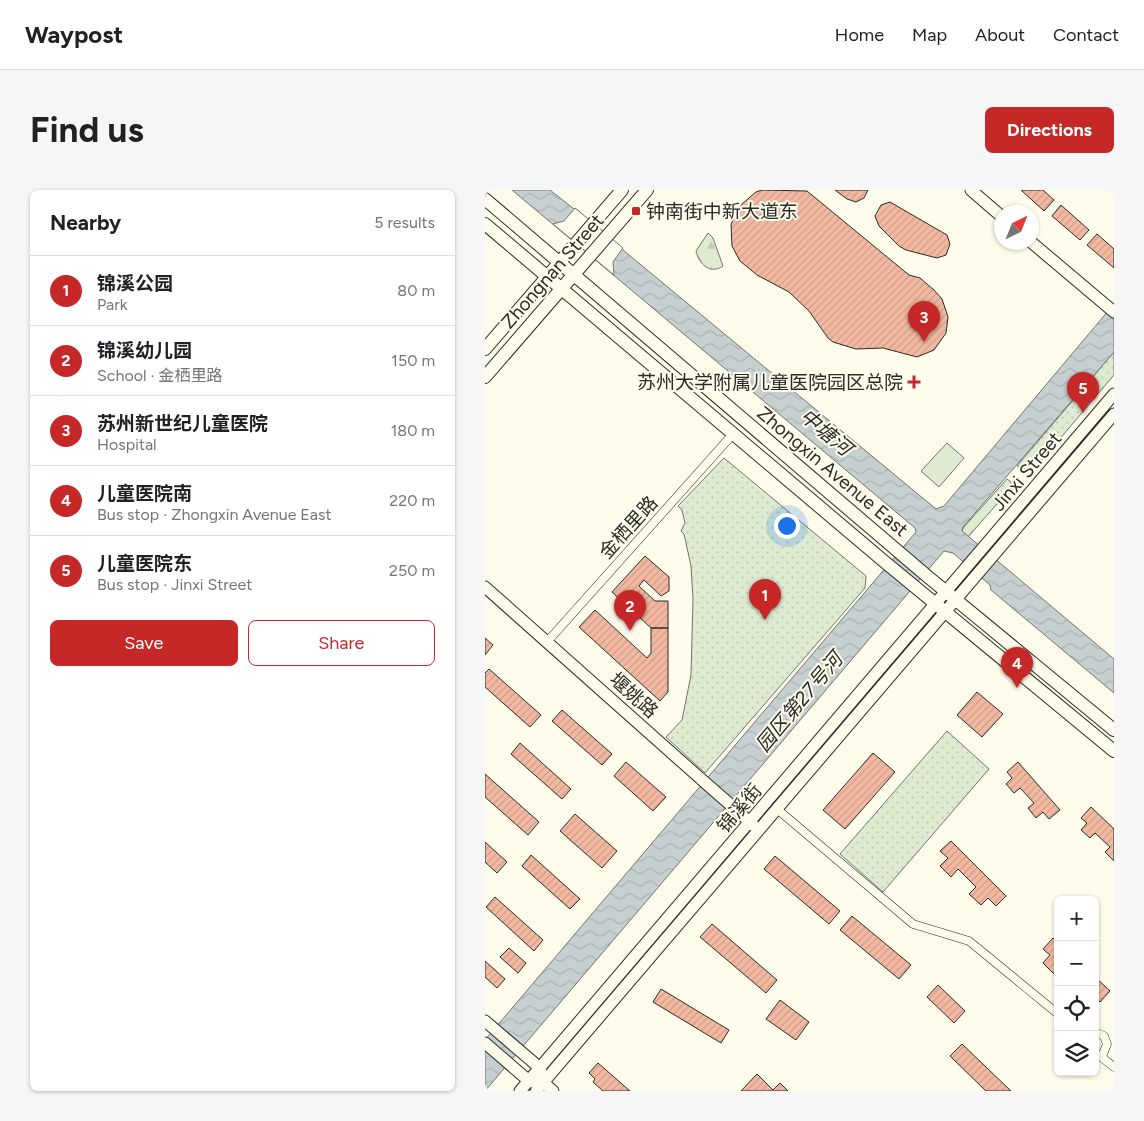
<!DOCTYPE html>
<html lang="en">
<head>
<meta charset="utf-8">
<style>
  :root { --surface:#fff; --page:#f6f6f6; --text:#202124; --muted:#757577; --line:#e0e0e0; --accent:#c62828 }
  body { margin:0; font-family:Figtree,"Noto Sans SC",sans-serif; background:var(--page); color:var(--text) }
  .controls { position:absolute; right:15px; bottom:15px; display:grid; overflow:hidden; border-radius:8px; box-shadow:0 1px 4px #0004 }
  .controls button { width:45px; height:45px; display:grid; place-items:center; padding:0; border:0; border-bottom:1px solid var(--line); background:var(--surface); color:var(--text); font:25px sans-serif }
  .compass { position:absolute; left:509px; top:15px; width:45px; height:45px; border-radius:50%; background:var(--surface); box-shadow:0 1px 4px #0004; rotate:43deg }
  .you { position:absolute; left:301px; top:335px; width:18px; height:18px; margin:-12px; border:4px solid #fff; border-radius:50%; background:#1a73e8; box-shadow:0 0 0 8px #1a73e833 }
  .badge { display:grid; place-items:center; width:32px; height:32px; border-radius:50%; background:var(--accent); color:#fff; font-size:16px; font-weight:700 }
  .pin { position:absolute; translate:-50% -41px; filter:drop-shadow(0 1px 2px #0008) }
  .pin::after { content:''; position:absolute; top:26px; width:18px; height:15px; background:inherit; clip-path:polygon(0 0,100% 0,50% 100%) }
  .list { margin:0; padding:0; list-style:none }
  h2 { display:flex; justify-content:space-between; align-items:center; height:65px; margin:0; padding:0 20px; font-size:21px }
  h2 small { font-size:16px; font-weight:400; color:var(--muted) }
  .list li { display:grid; grid-template-columns:32px 1fr auto; gap:15px; align-items:center; box-sizing:border-box; height:70px; padding:0 20px; border-top:1px solid var(--line) }
  .list b { display:block; font-size:19px; white-space:nowrap }
  .list p { margin:0; font-size:16px; white-space:nowrap; color:var(--muted) }
  .list em { font-size:16px; font-style:normal; color:var(--muted) }
  .actions { display:flex; gap:10px; padding:15px 20px }
  .actions a { flex:1; padding:11px 0; border:1px solid var(--accent); border-radius:8px; text-align:center; font-size:18px; color:var(--accent) }
  .actions .main { background:var(--accent); color:#fff }
  .icon { flex:none; width:28px; height:28px; fill:none; stroke:currentColor; stroke-width:2; stroke-linecap:round; stroke-linejoin:round }
  .map { position:relative; flex:none; width:629px; height:901px; overflow:hidden; border-radius:8px }
  header { display:flex; align-items:center; gap:30px; box-sizing:border-box; height:70px; padding:0 25px; background:var(--surface); border-bottom:1px solid var(--line) }
  header strong { font-size:24px }
  nav { display:flex; gap:28px; margin-inline-start:auto; font-size:18px }
  .intro { display:flex; align-items:center; justify-content:space-between; box-sizing:border-box; height:120px; padding:0 30px }
  h1 { margin:0; font-size:35px }
  .button { padding:12px 22px; border-radius:8px; background:var(--accent); color:#fff; font-size:18px; font-weight:700 }
  main { display:flex; gap:30px; padding:0 30px }
  aside { flex:1; background:var(--surface); border-radius:8px; box-shadow:0 1px 4px #0004 }
  .map>svg:first-child { display:block }
</style>
</head>
<body>
<header>
<strong>Waypost</strong>
<nav><a>Home</a><a>Map</a><a>About</a><a>Contact</a></nav>
</header>
<div class="intro"><h1>Find us</h1><a class="button">Directions</a></div>
<main>
<aside>
<h2>Nearby<small>5 results</small></h2>
<ul class="list">
<li><span class="badge">1</span><div><b>锦溪公园</b><p>Park</p></div><em>80 m</em></li>
<li><span class="badge">2</span><div><b>锦溪幼儿园</b><p>School · 金栖里路</p></div><em>150 m</em></li>
<li><span class="badge">3</span><div><b>苏州新世纪儿童医院</b><p>Hospital</p></div><em>180 m</em></li>
<li><span class="badge">4</span><div><b>儿童医院南</b><p>Bus stop · Zhongxin Avenue East</p></div><em>220 m</em></li>
<li><span class="badge">5</span><div><b>儿童医院东</b><p>Bus stop · Jinxi Street</p></div><em>250 m</em></li>
</ul>
<div class="actions"><a class="main">Save</a><a>Share</a></div>
</aside>
<div class="map">
<svg width="629" height="901" viewBox="0 0 629 901">
  <defs>
    <pattern id="green-dots" width="8" height="8" patternUnits="userSpaceOnUse" patternTransform="scale(1.25)"><rect width="8" height="8" fill="#deebd1"/><path d="M2 2h.1M6 6h.1" fill="none" stroke="#bfcab4" stroke-width="1.8" stroke-linecap="round"/></pattern>
    <pattern id="forest-firs" width="22" height="20" patternUnits="userSpaceOnUse" patternTransform="scale(1.25)"><rect width="22" height="20" fill="#deebd1"/><path d="M5 1l3.5 6h-7zM16 11l3.5 6h-7z" fill="#bfcab4"/></pattern>
    <pattern id="water-waves" width="16" height="10" patternUnits="userSpaceOnUse" patternTransform="scale(1.25)"><rect width="16" height="10" fill="#c7d0d0"/><path d="M0 5q4-4 8 0t8 0" fill="none" stroke="#abb3b3"/></pattern>
    <pattern id="building-hatch" width="6" height="6" patternUnits="userSpaceOnUse" patternTransform="scale(1.25)"><rect width="6" height="6" fill="#f2b8a0"/><path d="M-1 1l2-2M0 6l6-6M5 7l2-2" fill="none" stroke="#d09e8a"/></pattern>
  </defs>
  <rect width="100%" height="100%" fill="#fdfbea"/>
  <path fill="url(#green-dots)" stroke="#74746e" d="M629,162V185L550,278L544,280L532,276Z
    M239,268L381,386L380,398L220,583L181,547L197,530L206,485L208,409L206,376L199,344L196,341L200,333L197,320L193,316Z
    M462,541L504,579L398,702L355,664Z"/>
  <path fill="url(#forest-firs)" stroke="#74746e" d="M223,43L228,48L238,76C225,85 214,74 211,61Z
    M522,289L526,292V298L483,347L477,342L478,338Z"/>
  <path fill="#deebd1" stroke="#74746e" d="M462,253L479,268L454,297L436,281Z"/>
  <path fill="url(#water-waves)" stroke="#74746e" d="M27,0H65L89,19L90,18L138,60L451,319L459,316L629,114V162L478,337L477,341L629,469V503L506,400L505,395L468,363L459,361L0,901V850L431,342L430,338Z"/>
  <path fill="#fdfbea" stroke="#74746e" d="M90,18L138,58L128,72L129,85L68,34L79,31Z"/>
  <path fill="url(#building-hatch)" stroke="#2b2b2b" d="M277,0L322,1L424,85L435,88L449,100L457,109L463,127L461,143L449,160L432,167L398,158L371,159L348,152L343,148L324,121L304,102L272,85L255,71L247,56L246,34L257,14L271,2Z
    M350,0H383L379,8L371,12L362,9Z
    M536,0H558L569,10L559,21Z
    M405,12L462,45L465,54L461,65L452,68L421,60L414,56L394,36L390,26L396,15Z
    M576,15L604,40L595,50L567,26Z
    M612,44L629,59V78L602,55Z
    M160,366L184,387V401L176,406L159,390L154,396L170,411H183V438H166L153,426L157,422L155,420L151,424L127,402Z
    M110,420L162,468L166,463V438H183V502L175,511L94,437Z
    M0,448L8,455L0,465Z
    M4,479L56,525L45,537L0,497V483Z
    M492,502L518,524L497,547L472,525Z
    M77,520L127,564L117,575L67,531Z
    M35,553L86,599L77,609L26,564Z
    M388,563L410,582L360,639L338,620Z
    M141,572L181,607L168,621L129,586Z
    M533,572L575,620L564,629L558,622L551,628L543,618L549,613L535,598L529,603L521,594L527,588L522,582Z
    M0,584L54,632L43,645L0,607Z
    M606,617L629,639V671L620,662L625,657L610,643L605,648L596,640L602,633L596,628Z
    M90,624L132,661L117,678L75,641Z
    M466,651L521,706L511,716L503,708L496,715L484,704L491,697L473,679L466,687L455,676L463,668L455,661Z
    M0,652L22,672L12,683L0,672Z
    M46,665L95,709L85,719L37,676Z
    M290,666L355,721L344,734L279,679Z
    M10,707L58,750L49,761L1,717Z
    M367,726L426,775L414,789L355,740Z
    M227,734L292,790L281,803L215,747Z
    M568,748L573,753V780L569,784L558,773L565,765L558,759Z
    M24,758L41,773L33,783L15,767Z
    M0,771L20,789L12,798L0,787Z
    M610,787L625,801L615,812L610,807Z
    M453,795L480,821L469,833L442,807Z
    M176,799L244,840L236,853L168,812Z
    M295,810L324,832L311,850L281,829Z
    M477,854L526,901H501L465,866Z
    M113,873L145,901H118L108,892L110,889L104,883Z
    M272,884L288,900L295,893L303,901H256Z"/>
  <g fill="none" stroke-linecap="round" stroke-linejoin="round">
    <defs>
      <path id="street" d="M62,452L248,244
        M292,619L428,734L484,751L573,824
        M610,842L619,846L622,854L618,864L610,867
        M615,866L629,877"/>
      <path id="secondary" d="M486,0L516,26
        M546,52L629,122
        M0,397L216,589
        M248,617L269,636
        M0,831L55,878L56,884
        M0,853L44,891L49,892
        M58,892L68,901
        M35,901L629,204
        M51,901L629,224"/>
      <path id="primary" d="M0,9L442,386L629,540
        M0,34L401,373L629,561
        M0,159L137,0
        M0,187L162,0"/>
    </defs>
    <use href="#street" stroke="#2b2b2b" stroke-width="9"/>
    <use href="#secondary" stroke="#2b2b2b" stroke-width="13"/>
    <use href="#primary" stroke="#2b2b2b" stroke-width="14"/>
    <use href="#street" stroke="#fdfbea" stroke-width="8"/>
    <use href="#secondary" stroke="#fdfbea" stroke-width="11"/>
    <use href="#primary" stroke="#fdfbea" stroke-width="12"/>
    <defs>
      <path id="secondary-bridge" d="M216,589L248,617"/>
    </defs>
    <use href="#secondary-bridge" stroke="#2b2b2b" stroke-width="13" stroke-linecap="butt"/>
    <use href="#secondary-bridge" stroke="#fdfbea" stroke-width="11"/>
  </g>
  <g fill="#c62828" stroke="#fdfbea" stroke-width="2">
    <rect x="146" y="16" width="10" height="10" rx="2.5"/>
    <path d="M426.5 184.5h5v5h5v5h-5v5h-5v-5h-5v-5h5z"/>
  </g>
  <g text-anchor="middle" stroke-width="4" stroke-linejoin="round" paint-order="stroke">
    <g font-size="19" fill="#2b2b2b" stroke="#fdfbea" text-anchor="start">
      <text x="161" y="28">钟南街中新大道东</text>
      <text x="418" y="199" text-anchor="end">苏州大学附属儿童医院园区总院</text>
    </g>
    <g font-size="19" fill="#2b2b2b" stroke="#fdfbea">
      <text transform="translate(67 81) rotate(-49)" y="7">Zhongnan Street</text>
      <text transform="translate(348 281) rotate(40)" y="7">Zhongxin Avenue East</text>
      <text transform="translate(541 281) rotate(-50)" y="7">Jinxi Street</text>
      <text transform="translate(143 337) rotate(-48)" y="7">金栖里路</text>
      <text transform="translate(149 505) rotate(42)" y="7">堰姚路</text>
      <text transform="translate(254 618) rotate(-50)" y="7">锦溪街</text>
    </g>
    <g font-size="20" font-style="italic" fill="#2b2b2b" stroke="#fdfbea">
      <text transform="translate(341 242) rotate(40)" y="7">中塘河</text>
      <text transform="translate(314 512) rotate(-50)" y="7">园区第27号河</text>
    </g>
  </g>
</svg>
<div class="controls">
<button>+</button>
<button>−</button>
<button><svg class="icon" aria-label="locate" viewBox="0 0 24 24"><circle cx="12" cy="12" r="6"/><path d="M12 2v4M12 18v4M2 12h4M18 12h4"/></svg></button>
<button><svg class="icon" aria-label="layers" viewBox="0 0 24 24"><path d="M12 4l9 5-9 5-9-5zM3 14l9 5 9-5"/></svg></button>
</div>
<svg class="compass" viewBox="-18 -18 36 36"><path d="M0-13l5 13h-10z" fill="#e53935"/><path d="M0 13l5-13h-10z" fill="#757577"/></svg>
<div class="you"></div>
<div class="pin badge" style="left:280px;top:430px">1</div>
<div class="pin badge" style="left:145px;top:441px">2</div>
<div class="pin badge" style="left:439px;top:152px">3</div>
<div class="pin badge" style="left:532px;top:498px">4</div>
<div class="pin badge" style="left:598px;top:223px">5</div>
</div>
</main>
</body>
</html>
